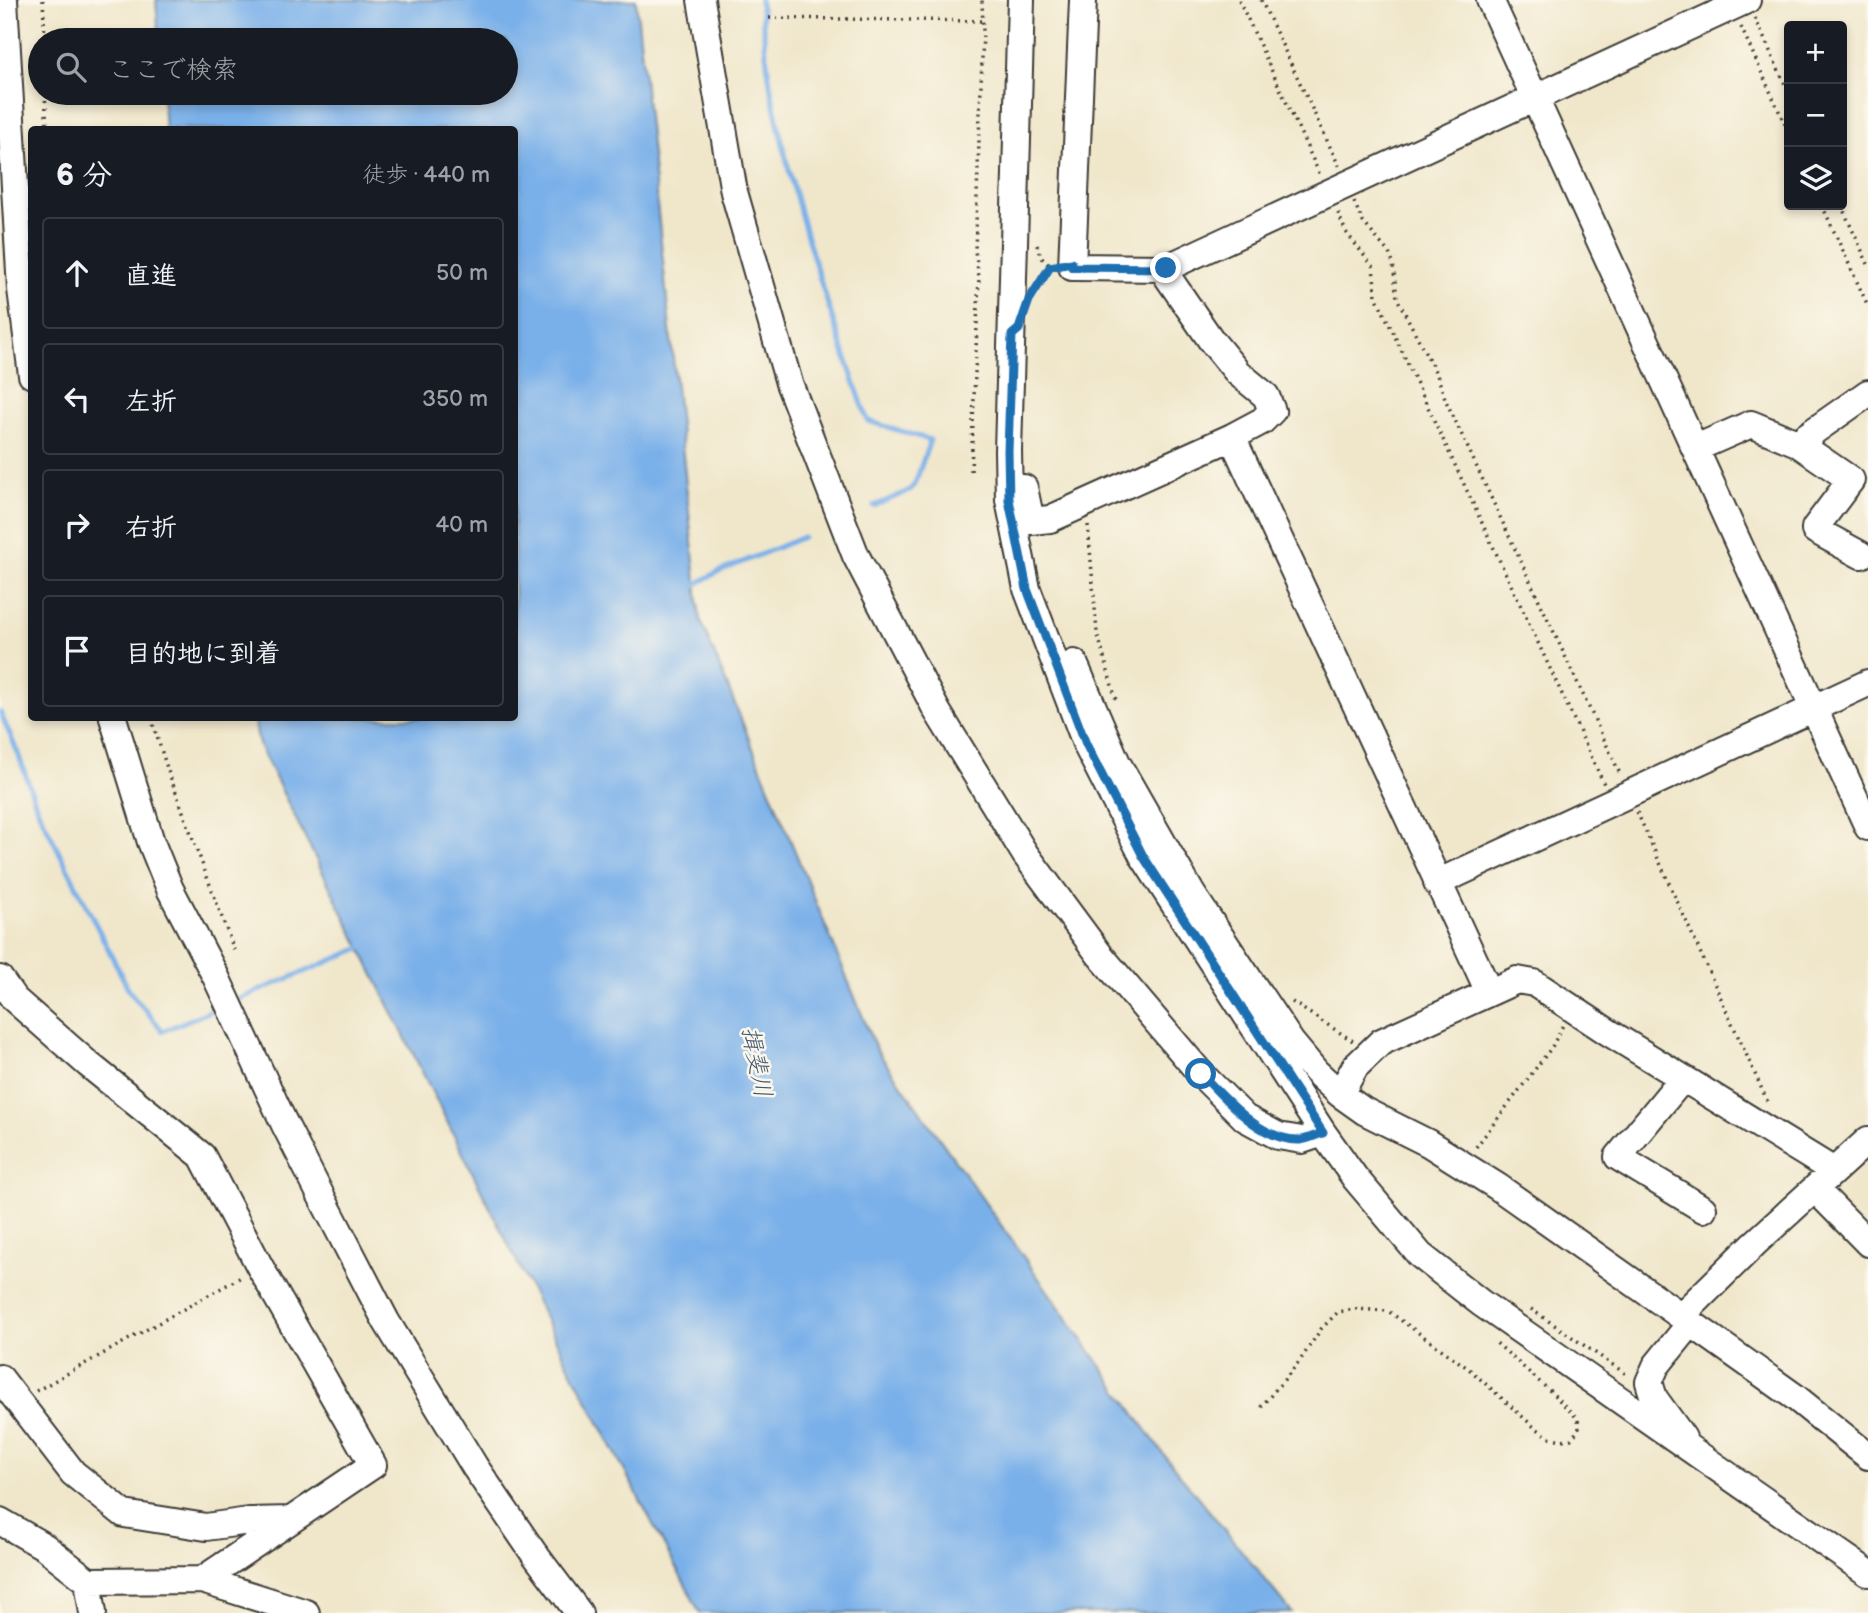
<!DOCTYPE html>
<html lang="ja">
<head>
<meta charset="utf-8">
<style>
  :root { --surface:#171b24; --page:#20242c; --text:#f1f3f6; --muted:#9ea1a6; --line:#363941 }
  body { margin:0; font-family:"Balsamiq Sans","Klee One",sans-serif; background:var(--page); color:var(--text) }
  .controls { position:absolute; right:21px; top:21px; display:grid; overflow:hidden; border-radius:7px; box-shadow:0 4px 10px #0003 }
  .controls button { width:63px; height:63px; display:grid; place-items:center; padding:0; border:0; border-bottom:2px solid var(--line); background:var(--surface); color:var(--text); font:35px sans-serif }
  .stop { position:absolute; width:21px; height:21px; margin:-16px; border:5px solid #1f6fb2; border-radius:50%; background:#fff }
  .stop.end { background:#1f6fb2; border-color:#fff; box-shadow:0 2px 7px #0008 }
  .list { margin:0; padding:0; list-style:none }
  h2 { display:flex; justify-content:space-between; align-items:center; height:91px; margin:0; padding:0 28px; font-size:30px }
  h2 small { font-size:23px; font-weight:400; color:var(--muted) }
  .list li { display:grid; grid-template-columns:46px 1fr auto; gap:21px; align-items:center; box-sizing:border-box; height:112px; margin:0 14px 14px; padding:0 14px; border:2px solid var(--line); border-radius:7px }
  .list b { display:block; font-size:26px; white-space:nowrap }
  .list em { font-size:23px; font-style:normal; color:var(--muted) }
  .icon { flex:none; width:38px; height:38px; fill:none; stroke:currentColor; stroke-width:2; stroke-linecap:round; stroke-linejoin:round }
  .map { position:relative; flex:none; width:1868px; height:1613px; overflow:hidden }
  .search { position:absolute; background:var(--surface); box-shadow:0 4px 10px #0003; left:28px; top:28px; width:490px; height:77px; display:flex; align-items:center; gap:18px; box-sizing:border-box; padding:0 24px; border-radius:38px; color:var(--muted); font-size:26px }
  .panel { position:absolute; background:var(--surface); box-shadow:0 4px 10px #0003; left:28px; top:126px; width:490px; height:595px; border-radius:7px }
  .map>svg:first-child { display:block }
</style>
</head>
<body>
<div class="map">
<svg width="1868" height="1613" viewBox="0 0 1868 1613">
  <rect width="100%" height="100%" fill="#fbf7ec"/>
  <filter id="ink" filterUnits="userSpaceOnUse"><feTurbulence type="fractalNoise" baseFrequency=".0143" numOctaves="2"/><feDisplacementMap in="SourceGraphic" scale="14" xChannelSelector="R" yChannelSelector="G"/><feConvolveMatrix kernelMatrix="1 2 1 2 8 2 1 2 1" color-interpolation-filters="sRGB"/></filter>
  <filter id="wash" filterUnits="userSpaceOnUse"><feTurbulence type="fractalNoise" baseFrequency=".00686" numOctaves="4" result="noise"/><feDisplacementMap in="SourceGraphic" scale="28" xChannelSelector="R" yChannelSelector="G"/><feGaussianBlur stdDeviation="1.57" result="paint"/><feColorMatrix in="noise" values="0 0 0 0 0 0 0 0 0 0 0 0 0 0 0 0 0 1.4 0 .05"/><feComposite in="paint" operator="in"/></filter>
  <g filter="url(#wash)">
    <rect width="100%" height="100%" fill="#f0e7cb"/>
    <path fill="#7ab0e9" stroke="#4b6682" stroke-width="2" d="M156,0H636L700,619L876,1049L1167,1459L1292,1613H700L569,1366L259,745L254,718H514V130L165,129L162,93H506V40H159Z"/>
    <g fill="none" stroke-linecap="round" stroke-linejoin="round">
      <path stroke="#7ab0e9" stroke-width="5" d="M760,0C764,31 766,64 772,95C794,206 830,315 868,421L930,440L915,484L909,491L874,506
        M691,587L716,573L803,537
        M0,712L18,753L37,808L130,992L163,1031L222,1006
        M235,1001L361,948"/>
    </g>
  </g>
  <g filter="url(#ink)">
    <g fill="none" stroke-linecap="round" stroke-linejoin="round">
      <defs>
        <path id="minor" d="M4,0L21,289L32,375
          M701,0L734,192L789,383L856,556L937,711L1025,854L1099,954L1201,1074L1245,1118L1278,1136L1302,1140L1323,1133
          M1021,0L1008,451L1009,500L1027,589L1086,744L1143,856L1323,1133L1355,1178L1420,1255L1481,1303L1868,1573
          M1083,0L1072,267L1166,268L1747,0
          M1490,0L1868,827
          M1232,437L1489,992
          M1797,443L1851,480L1815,528V530L1861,555
          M1696,448L1751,424L1797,443L1868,393
          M1024,488L1031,521L1050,519L1232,437L1262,421L1272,411L1266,396L1238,373L1211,340L1167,276L1166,268
          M1074,663L1117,763L1192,894L1291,1042L1316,1072L1340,1094L1364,1111L1428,1143L1498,1187L1681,1316
          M113,718L151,842L170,889L216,977L284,1123L319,1192L386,1321L475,1467L533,1552L579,1613
          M1437,883L1868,683
          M0,979L14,999L88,1064L202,1156L260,1267L373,1465L202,1580
          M1683,1078L1618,1157L1703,1209
          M1340,1094L1355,1067L1381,1042L1517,980L1534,983L1608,1032L1834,1171
          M1868,1140L1754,1244L1681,1316L1795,1397L1868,1456
          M1815,1189L1868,1243
          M0,1378L73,1473L124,1514L206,1527L249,1521L291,1520
          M1683,1438L1654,1398L1649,1382L1656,1366L1690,1324
          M0,1521L45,1547L88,1581L202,1580L306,1613
          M88,1581L93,1613"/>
      </defs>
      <use href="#minor" stroke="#3c3a36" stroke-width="30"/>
      <path stroke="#3c3a36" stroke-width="3.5" stroke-dasharray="2 5" stroke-linecap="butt" d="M43,0L45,40
        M1239,0L1320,175
        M1261,0L1339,166
        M769,18L983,21
        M1755,18L1789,93
        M1741,27L1789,133
        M45,93L47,130
        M1354,202L1363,222L1389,253L1393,263L1397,298L1437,375L1446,401L1621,776
        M1822,205L1868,306
        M1841,205L1868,264
        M1338,213L1346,232L1373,267L1376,296L1604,784
        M1037,245L1041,257L1050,266
        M1035,290L1050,267
        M971,471L979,277L975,251L983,31L982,0
        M1088,525L1097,632L1116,700
        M151,718L168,771L234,950
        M1637,812L1769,1105
        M1292,1002L1353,1041
        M1476,1147L1552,1047L1563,1025
        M1531,1309L1629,1376
        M36,1391L243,1276
        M1261,1407L1299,1362L1321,1329L1338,1312L1355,1309L1388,1311L1469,1369L1533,1426L1549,1437L1561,1440L1571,1439L1579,1429L1578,1419L1550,1391L1493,1340"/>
      <use href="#minor" stroke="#fff" stroke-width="26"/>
    </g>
  </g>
  <g fill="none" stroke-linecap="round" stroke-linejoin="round" filter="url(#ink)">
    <path stroke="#1f6fb2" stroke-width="9" d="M1166,268L1072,267V263L1050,267L1029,300L1019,329L1012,335L1008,451L1009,500L1027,589L1086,744L1143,856L1323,1133C1316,1135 1308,1139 1301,1140C1262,1142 1226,1100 1201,1074"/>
  </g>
  <g text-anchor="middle" stroke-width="5" stroke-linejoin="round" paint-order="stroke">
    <g font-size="24" font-style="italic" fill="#42576e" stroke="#fbf7ec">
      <text transform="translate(757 1062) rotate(79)" y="8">揖斐川</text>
    </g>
  </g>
</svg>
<div class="controls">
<button>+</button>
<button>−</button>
<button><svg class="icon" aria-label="layers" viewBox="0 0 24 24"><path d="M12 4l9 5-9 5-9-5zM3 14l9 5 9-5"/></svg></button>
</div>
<div class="stop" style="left:1201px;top:1074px"></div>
<div class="stop end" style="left:1166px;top:268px"></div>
<div class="search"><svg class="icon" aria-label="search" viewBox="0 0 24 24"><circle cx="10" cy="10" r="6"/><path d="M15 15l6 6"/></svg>ここで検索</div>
<section class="panel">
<h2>6 分<small>徒歩 · 440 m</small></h2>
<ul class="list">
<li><svg class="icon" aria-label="ahead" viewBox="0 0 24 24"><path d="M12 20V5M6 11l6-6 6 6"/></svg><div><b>直進</b></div><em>50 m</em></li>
<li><svg class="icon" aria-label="left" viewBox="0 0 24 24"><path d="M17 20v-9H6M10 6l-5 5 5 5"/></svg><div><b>左折</b></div><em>350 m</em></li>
<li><svg class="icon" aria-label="right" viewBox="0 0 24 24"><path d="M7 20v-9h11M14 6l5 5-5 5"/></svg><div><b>右折</b></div><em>40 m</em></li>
<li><svg class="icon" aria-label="arrive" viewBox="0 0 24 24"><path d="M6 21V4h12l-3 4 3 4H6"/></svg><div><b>目的地に到着</b></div></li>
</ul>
</section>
</div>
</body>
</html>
